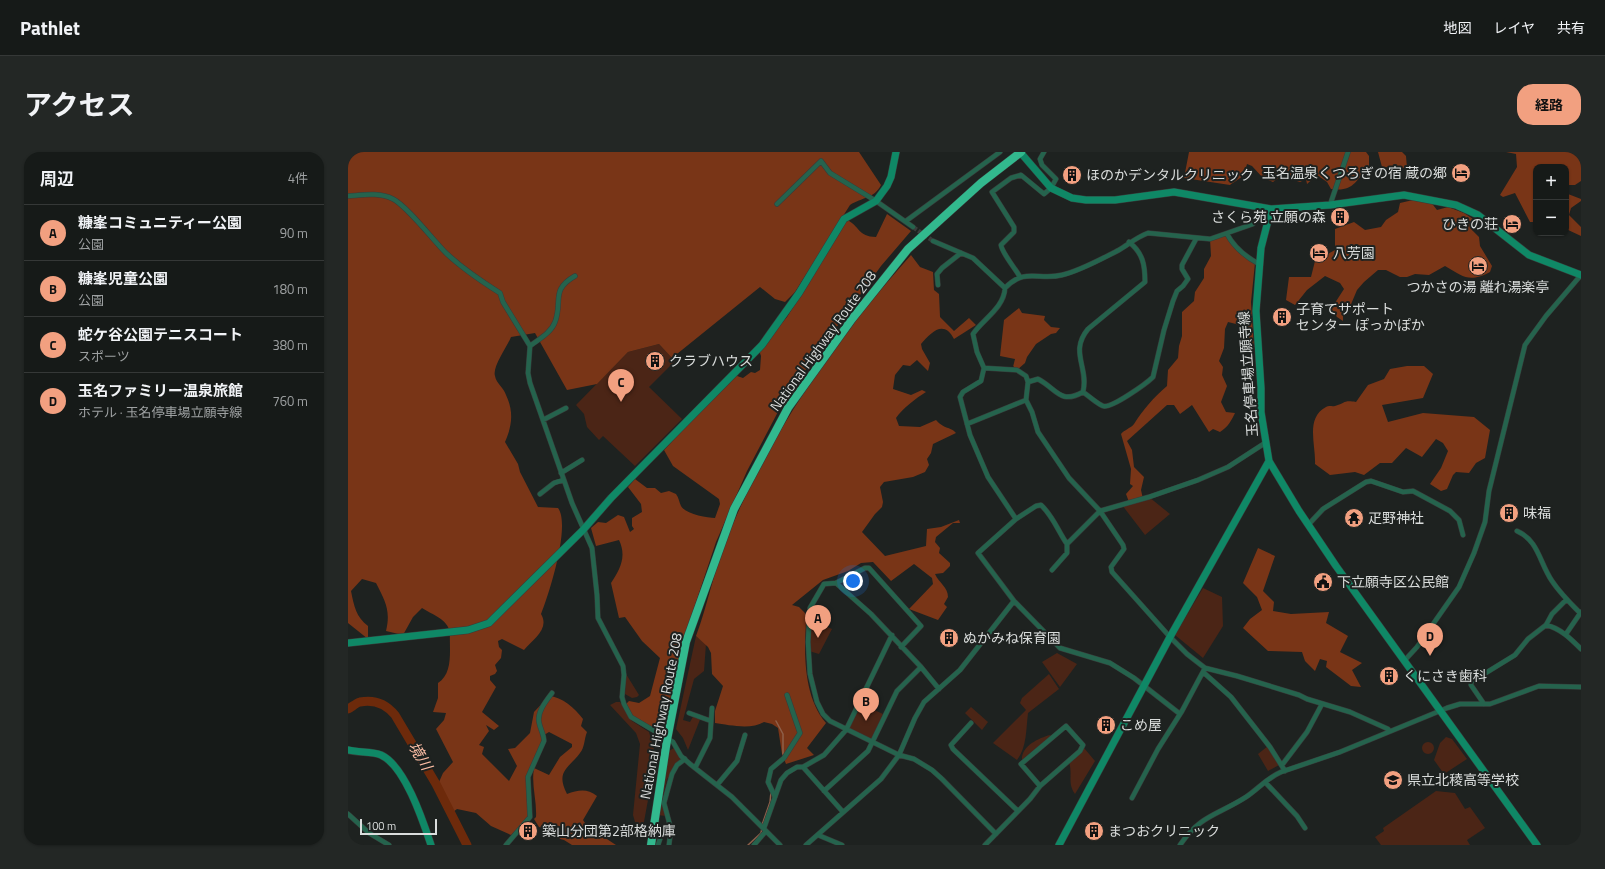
<!DOCTYPE html>
<html lang="ja">
<head>
<meta charset="utf-8">
<style>
  :root { --surface:#161a18; --page:#232725; --text:#f1f3f6; --muted:#9ea1a2; --line:#353837; --accent:#f2a080 }
  body { margin:0; font-family:"Titillium Web","Noto Sans JP",sans-serif; background:var(--page); color:var(--text) }
  .controls { position:absolute; right:12px; top:12px; display:grid; overflow:hidden; border-radius:8px; box-shadow:0 1px 3px #0004 }
  .controls button { width:36px; height:36px; display:grid; place-items:center; padding:0; border:0; border-bottom:1px solid var(--line); background:var(--surface); color:var(--text); font:20px sans-serif }
  .scale { position:absolute; left:12px; bottom:10px; width:77px; box-sizing:border-box; padding-left:4px; border:2px solid #dadddc; border-top:0; font-size:11px; line-height:14px; white-space:nowrap; color:#dadddc; -webkit-text-stroke:3px #1e2220; paint-order:stroke }
  .you { position:absolute; left:505px; top:429px; width:14px; height:14px; margin:-10px; border:3px solid #fff; border-radius:50%; background:#1a73e8; box-shadow:0 0 0 6px #1a73e833 }
  .badge { display:grid; place-items:center; width:26px; height:26px; border-radius:50%; background:var(--accent); color:#111; font-size:13px; font-weight:700 }
  .pin { position:absolute; translate:-50% -33px; filter:drop-shadow(0 1px 2px #0008) }
  .pin::after { content:''; position:absolute; top:21px; width:14px; height:12px; background:inherit; clip-path:polygon(0 0,100% 0,50% 100%) }
  .list { margin:0; padding:0; list-style:none }
  h2 { display:flex; justify-content:space-between; align-items:center; height:52px; margin:0; padding:0 16px; font-size:17px }
  h2 small { font-size:13px; font-weight:400; color:var(--muted) }
  .list li { display:grid; grid-template-columns:26px 1fr auto; gap:12px; align-items:center; box-sizing:border-box; height:56px; padding:0 16px; border-top:1px solid var(--line) }
  .list b { display:block; font-size:15px; white-space:nowrap }
  .list p { margin:0; font-size:13px; white-space:nowrap; color:var(--muted) }
  .list em { font-size:13px; font-style:normal; color:var(--muted) }
  .map { position:relative; flex:none; width:1233px; height:693px; overflow:hidden; border-radius:16px }
  header { display:flex; align-items:center; gap:24px; box-sizing:border-box; height:56px; padding:0 20px; background:var(--surface); border-bottom:1px solid var(--line) }
  header strong { font-size:19px }
  nav { display:flex; gap:22px; margin-inline-start:auto; font-size:14px }
  .intro { display:flex; align-items:center; justify-content:space-between; box-sizing:border-box; height:96px; padding:0 24px }
  h1 { margin:0; font-size:28px }
  .button { padding:10px 18px; border-radius:16px; background:var(--accent); color:#111; font-size:14px; font-weight:700 }
  main { display:flex; gap:24px; padding:0 24px }
  aside { flex:1; background:var(--surface); border-radius:16px; box-shadow:0 1px 3px #0004 }
  .map>svg:first-child { display:block }
</style>
</head>
<body>
<header>
<strong>Pathlet</strong>
<nav><a>地図</a><a>レイヤ</a><a>共有</a></nav>
</header>
<div class="intro"><h1>アクセス</h1><a class="button">経路</a></div>
<main>
<aside>
<h2>周辺<small>4件</small></h2>
<ul class="list">
<li><span class="badge">A</span><div><b>糠峯コミュニティー公園</b><p>公園</p></div><em>90 m</em></li>
<li><span class="badge">B</span><div><b>糠峯児童公園</b><p>公園</p></div><em>180 m</em></li>
<li><span class="badge">C</span><div><b>蛇ケ谷公園テニスコート</b><p>スポーツ</p></div><em>380 m</em></li>
<li><span class="badge">D</span><div><b>玉名ファミリー温泉旅館</b><p>ホテル · 玉名停車場立願寺線</p></div><em>760 m</em></li>
</ul>
</aside>
<div class="map">
<svg width="1233" height="693" viewBox="0 0 1233 693">
  <rect width="100%" height="100%" fill="#1e2220"/>
  <path fill="#4b2516" d="M311,192L327,209L301,235L334,267L287,314L255,284L251,288L239,275L236,262L228,253L280,200Z
    M801,345L822,362L797,383L774,353Z
    M855,436L874,445L875,474L855,506L827,483Z
    M461,467L484,477L471,502L461,499Z
    M348,484L358,492L356,519L346,527L335,568L342,570L346,563L353,565L340,598L335,586L328,577Z
    M709,501L729,512L712,535L694,510Z
    M278,522L291,543L289,545L284,546L277,542Z
    M701,522L711,537L680,561C678,577 679,595 669,608L645,591L678,558L672,551L674,546Z
    M268,550H272L284,569L301,580L308,605L295,675L287,670L285,663L292,592L288,581L262,553Z
    M513,552L535,562L524,586H519L500,576Z
    M623,555L640,570L634,578L617,561Z
    M702,583L703,584L674,608C673,594 691,586 702,583Z
    M1098,585L1104,587L1119,607L1096,622L1086,608L1092,591Z
    M1074 596a6 6 0 1 1 12 0a6 6 0 1 1-12 0Z
    M920,594L931,613L920,619L910,602Z
    M326,596L334,610L319,627L314,649L318,664L309,663L321,599Z
    M736,596L747,609L727,642C719,631 725,623 721,610Z
    M1088,639L1107,641L1117,657L1122,655L1137,676L1119,688L1122,693H1033L1027,685L1036,679L1035,676Z"/>
  <path fill="#793517" d="M0,0H511L533,33C526,47 514,45 502,53L447,140L437,150L427,147L412,135L324,206L311,192L280,200L249,232L219,238L187,181L163,185C159,195 144,215 147,224C148,231 156,236 158,243C166,260 164,274 157,290L170,312L172,320L190,355L210,356C223,373 201,442 193,462C202,477 185,487 176,498L154,487L150,489L151,495L154,498L153,506L147,513L149,519L147,522L142,524V528L148,535L134,560L151,574L146,578L138,573L141,579L131,593L136,595L134,602L161,629L169,614L160,597L167,596L182,581L186,560L201,544C214,545 227,556 235,567L233,574L239,580C236,587 237,595 232,601C221,616 207,619 219,642C230,638 239,636 249,644L235,668L239,674L268,693H224L216,688L204,685L198,677L191,675L186,667L188,665C189,649 183,632 186,616L201,623L212,605L224,595V592L201,580L196,583L180,625L182,665L163,683L143,674L128,661L109,657L105,660L91,630L95,621L105,610L88,577L96,568L98,561L85,560L90,546V531C106,521 101,497 102,480C99,467 85,463 74,456L65,465L55,483L38,479C43,458 37,449 28,431L14,427L3,439C6,454 8,465 20,474V487L0,471Z
    M841,0H1018L1021,4V15C1007,29 1006,40 983,37L979,30L969,23L959,32L958,27L952,30L933,24L925,30L915,26L904,14L899,12C895,27 893,25 882,33L836,26Z
    M1030,0H1054L1058,4L1059,16L1034,15Z
    M1158,0H1233V29L1227,33H1218V15H1188V70H1182L1167,41L1155,45L1152,43L1169,15L1168,2Z
    M1218,38L1220,42L1233,47V49L1223,56L1221,63L1233,75V84L1218,77Z
    M1065,48L1082,49L1089,58L1100,55L1116,61L1128,69L1124,78L1131,85L1132,94L1144,114L1142,120C1121,131 1116,125 1097,114L1081,123L1067,122L1059,125H1052L1038,118H1030L1016,130L1009,138L1001,157L995,161V169L989,165L983,157L996,137L992,131L977,124L959,138L947,153L938,148L941,125H963L967,109L987,98V77L1006,70L1017,78L1033,75L1038,68L1050,60L1052,51Z
    M539,62L563,79L533,114L461,213L432,256L399,319L368,390L335,489L322,548L313,573L304,576L283,563L278,552L281,549L291,551L302,544L312,506L294,489L277,465L271,466L263,431C272,417 279,405 271,388L248,394L243,376L250,370L258,371L270,363L276,365L282,380L286,377L284,374V366L294,360L293,352L280,335L287,327L299,336H307L313,341L321,339L328,342C331,346 331,350 333,354C337,362 359,366 367,366L372,352L371,347L325,314L316,298L386,223L395,226L403,220L407,221L412,218L413,204L411,198L439,165L499,68C511,73 510,85 528,85Z
    M879,82L883,89L907,111L903,150L906,197L903,199L897,187L896,177L888,172L880,170L877,177L876,196L871,209L875,215L874,223L879,234L873,250L878,260L887,261C883,269 880,275 872,280L865,277L861,280L844,253L832,262L826,253H819L779,289L784,298L786,315L796,325L793,338L795,347L781,350L778,342L785,334L782,332L783,317L773,282C776,278 783,276 786,272C795,258 805,246 819,234L820,218L830,206L831,194L834,184V160L846,149L847,140L856,126V117L863,104L862,87Z
    M563,103L572,115L585,120L586,138L591,142L592,165L606,179L621,166L628,173L606,187C596,167 583,180 573,192L574,197L582,211L580,219L569,208L562,214L555,213L547,223L545,237L563,243L574,238L578,240C567,247 555,256 548,266L551,274L572,275L588,268C597,278 602,274 608,281L585,292L583,301L579,307L581,313L577,320L565,325L536,330L532,335L535,350L534,355L527,362L514,380L537,404L578,394L579,377L593,375L611,368L612,371H605L588,385L587,390L592,396L591,401L602,411V414L595,421L587,422C591,431 600,435 600,445L596,452L599,455L590,468L561,457L585,432L584,426L566,412L543,429L525,410L513,411L500,419L475,428L444,453L451,455L457,461C459,471 457,481 457,492C457,519 460,550 478,571L459,596L466,603L438,612L434,602L430,576L424,572L416,570C403,578 381,573 367,571V559L375,534L364,522L363,501L360,495L348,484C360,452 366,418 379,386C421,282 488,187 563,103Z
    M671,156L674,161L697,164L696,168L703,175L712,176L708,181L703,182L688,192L679,205L677,211L669,218H666V214L665,215L667,207L652,204L656,168Z
    M1059,214H1076L1085,222L1075,246L1034,253L1040,270L1075,261L1126,265L1142,278L1137,306L1128,311L1121,321L1108,320L1105,323L1099,337L1093,339L1082,332L1093,316L1100,299L1095,291L1088,287L1074,305L1058,296L1044,311H1032L1016,323L1007,320L982,323L967,312C968,293 957,266 978,255C981,253 984,255 987,254C998,251 995,248 1008,250L1020,233L1036,227L1042,217Z
    M910,396L927,404L915,439L926,450L925,459L943,462L981,460L978,471L1000,484L992,500L1014,511L1004,518L1013,535L1003,534L978,515L979,509L972,507L967,519L957,509L954,500L920,499L895,476L902,467L914,458L909,445L895,431Z"/>
  <g fill="none" stroke-linecap="round" stroke-linejoin="round">
    <path stroke="#8e604a" stroke-width="1.5" d="M428,569L435,582V602
      M414,673L422,650L423,640
      M400,693L413,681L414,676"/>
    <path stroke="#6d2a0b" stroke-width="9" d="M0,557C4,555 8,551 12,550C27,547 38,552 47,563L88,632L119,693"/>
    <path stroke="#3a3e3c" stroke-width="4.5" stroke-dasharray="4.5 2" stroke-linecap="butt" d="M565,75L585,89"/>
    <defs>
      <path id="street" d="M0,44C15,43 31,40 45,47C59,54 85,88 98,101C115,117 133,129 152,141L155,150L182,194L180,221L182,231L224,351L244,396L249,443L250,466L275,514L276,523L274,545L276,552L283,565L325,590L333,604L342,612L384,645L432,693
        M429,52L473,9L482,21L528,49L565,75
        M982,53L1000,0
        M558,69L652,0
        M879,82C886,95 898,105 911,112
        M585,89L625,106L657,136
        M672,125C667,116 654,101 653,93L666,80V75L644,40L663,26L673,23L696,42L703,36L708,27L694,13L692,7L696,0
        M590,133L589,122L594,116L613,101
        M182,194C191,187 203,181 207,170C215,150 202,138 227,124
        M636,216L669,218L678,224L680,230L678,248L684,260L690,280L721,326L752,359L775,393L776,397L763,415L764,420L822,485L839,502L857,516L889,524L951,543L959,547L1002,560L1040,577L1041,579
        M680,230L690,227C709,237 712,253 735,240C741,215 721,200 740,177L797,130C797,113 795,101 781,90
        M735,240C741,244 748,251 755,254C763,257 799,231 805,225L816,178L825,149L829,139L835,134L840,127L834,117V113L848,87
        M195,268L218,256
        M619,272L678,248
        M213,321L234,308
        M192,342L206,331L215,328
        M668,367L688,354L693,353C705,364 710,379 719,392
        M960,373L975,357L1018,330L1023,329L1055,340L1065,339L1102,359L1111,368L1115,383
        M1169,379C1191,389 1191,410 1204,429C1212,441 1222,451 1232,461
        M704,418L719,401V392L752,359L801,345L850,328L880,315L917,291
        M488,431L523,462L573,515L591,537
        M1198,473L1204,462L1218,448
        M1218,482L1233,460
        M553,495L573,474L521,416H517L488,431L476,432L462,456L460,490L462,522L469,550L475,562L482,569L551,603L566,607L584,618L594,627L648,682
        M1057,508L1069,495L1111,435L1126,401L1137,370L1141,339L1177,193L1198,164L1233,123
        M855,520L883,545L922,595L937,619
        M1136,552L1123,533V530L1167,503L1180,487L1198,473C1212,476 1223,487 1233,497
        M341,561L363,569
        M832,562L786,526L762,511L712,496L666,449L630,401L668,367L640,325L622,283L612,245L615,240L633,229L636,216L629,200L625,182C635,167 656,156 657,136C677,115 691,129 714,123C732,119 755,106 771,98C781,92 789,85 800,81L862,87L905,72
        M623,571L603,593L605,597L670,659
        M934,613L959,580L974,552
        M455,615L495,660
        M347,616L362,586L364,556
        M917,630L949,664L957,676
        M369,633L389,609L397,583
        M476,639L520,599L549,539L573,515
        M427,645L420,630L423,617L436,606L452,581L439,543
        M784,646L810,597L834,559L857,516
        M0,662L21,681L41,693
        M416,676L433,628L439,621L449,615H455L476,603L498,578L544,483
        M470,683L494,693
        M158,693L182,665L180,625L196,589C196,582 192,577 191,570C189,560 198,549 204,541
        M310,693L313,684L323,677
        M321,693L323,677L316,651L324,622L329,613L337,607
        M406,693L418,679
        M458,693L533,627L551,603L567,566L576,550L612,518L666,449
        M637,693L682,647L692,634L732,599L735,593L718,574L673,612L692,634
        M832,693C852,663 870,663 898,645C910,637 919,626 933,620L992,600L1099,556L1112,552H1142L1191,534L1233,535"/>
      <path id="secondary" d="M672,0L703,36L724,46L738,48H767L826,40L923,57L982,53L1056,43L1108,53L1130,63L1181,103L1233,123
        M923,57L913,96L908,159L913,236V260L921,309L951,359L988,414L1189,693
        M0,491L120,478L141,471L146,466L235,378L263,346L414,193L451,141L496,67L528,49L539,34L543,25L548,0
        M0,598C11,601 23,599 33,603C57,614 75,669 83,693
        M711,693L822,485L921,309"/>
      <path id="highway" d="M303,693L319,588L338,490L386,357L440,256L504,167L560,97L633,31L673,0"/>
    </defs>
    <use href="#street" stroke="#383c3a" stroke-width="5.5"/>
    <use href="#secondary" stroke="#383c3a" stroke-width="8"/>
    <use href="#highway" stroke="#383c3a" stroke-width="9"/>
    <use href="#street" stroke="#25634d" stroke-width="4.5"/>
    <use href="#secondary" stroke="#0f8866" stroke-width="7"/>
    <use href="#highway" stroke="#32b98e" stroke-width="8"/>
  </g>
  <defs>
    <symbol id="hotel-disc" viewBox="-11 -11 22 22"><circle r="9.5" fill="#f2a080" stroke="#1e2220"/><path d="M-6-4.5h1.5V1H6V5H4.5V3h-9V5H-6ZM-4 0a1.8 1.8 0 1 1 3.6 0ZM.5 0V-2.5h3Q6-2.5 6 0Z" fill="#111"/></symbol>
    <symbol id="building-disc" viewBox="-11 -11 22 22"><circle r="9.5" fill="#f2a080" stroke="#1e2220"/><path d="M-4-6H4V6H1V3H-1V6H-4ZM-2.5-4.3h1.7v1.8h-1.7ZM.8-4.3h1.7v1.8H.8ZM-2.5-1h1.7V.8h-1.7ZM.8-1h1.7V.8H.8Z" fill="#111"/></symbol>
    <symbol id="temple-disc" viewBox="-11 -11 22 22"><circle r="9.5" fill="#f2a080" stroke="#1e2220"/><path d="M0-6L5-2H3V0L6.5 2.5H4V6H1.5V3h-3V6H-4V2.5H-6.5L-3 0V-2H-5Z" fill="#111"/></symbol>
    <symbol id="civic-disc" viewBox="-11 -11 22 22"><circle r="9.5" fill="#f2a080" stroke="#1e2220"/><path d="M-.6-6.5H3V-4.5H.6V-3L4-1V1h2V6H-6V1h2V-1L-.6-3ZM-1.2 2.5V6h2.4V2.5Z" fill="#111"/></symbol>
    <symbol id="school-disc" viewBox="-11 -11 22 22"><circle r="9.5" fill="#f2a080" stroke="#1e2220"/><path d="M0-5L7-2L0 1L-7-2ZM-4 1L0 2.5L4 1V4Q0 6-4 4Z" fill="#111"/></symbol>
  </defs>
  <g fill-rule="evenodd">
    <use href="#hotel-disc" x="1102" y="10" width="22" height="22"/>
    <use href="#building-disc" x="713" y="12" width="22" height="22"/>
    <use href="#building-disc" x="981" y="54" width="22" height="22"/>
    <use href="#hotel-disc" x="1153" y="61" width="22" height="22"/>
    <use href="#hotel-disc" x="960" y="90" width="22" height="22"/>
    <use href="#hotel-disc" x="1119" y="103" width="22" height="22"/>
    <use href="#building-disc" x="923" y="154" width="22" height="22"/>
    <use href="#building-disc" x="296" y="198" width="22" height="22"/>
    <use href="#building-disc" x="1150" y="350" width="22" height="22"/>
    <use href="#temple-disc" x="995" y="355" width="22" height="22"/>
    <use href="#civic-disc" x="964" y="419" width="22" height="22"/>
    <use href="#building-disc" x="590" y="475" width="22" height="22"/>
    <use href="#building-disc" x="1030" y="513" width="22" height="22"/>
    <use href="#building-disc" x="747" y="562" width="22" height="22"/>
    <use href="#school-disc" x="1034" y="617" width="22" height="22"/>
    <use href="#building-disc" x="169" y="668" width="22" height="22"/>
    <use href="#building-disc" x="735" y="668" width="22" height="22"/>
  </g>
  <g text-anchor="middle" stroke-width="4" stroke-linejoin="round" paint-order="stroke">
    <g font-size="14" fill="#dadddc" stroke="#1e2220" text-anchor="start">
      <text x="1099" y="26" text-anchor="end">玉名温泉くつろぎの宿 蔵の郷</text>
      <text x="738" y="28">ほのかデンタルクリニック</text>
      <text x="978" y="70" text-anchor="end">さくら苑 立願の森</text>
      <text x="1150" y="77" text-anchor="end">ひきの荘</text>
      <text x="985" y="106">八芳園</text>
      <text x="1130" y="140" text-anchor="middle">つかさの湯 離れ湯楽亭</text>
      <text x="948" y="162">子育てサポート<tspan x="948" dy="16">センター ぽっかぽか</tspan></text>
      <text x="321" y="214">クラブハウス</text>
      <text x="1175" y="366">味福</text>
      <text x="1020" y="371">疋野神社</text>
      <text x="989" y="435">下立願寺区公民館</text>
      <text x="615" y="491">ぬかみね保育園</text>
      <text x="1055" y="529">くにさき歯科</text>
      <text x="772" y="578">こめ屋</text>
      <text x="1059" y="633">県立北稜高等学校</text>
      <text x="194" y="684">築山分団第2部格納庫</text>
      <text x="760" y="684">まつおクリニック</text>
    </g>
    <g font-size="14" fill="#dadddc" stroke="#1e2220">
      <text transform="translate(475 189) rotate(-54)" y="5">National Highway Route 208</text>
      <text transform="translate(900 222) rotate(-94)" y="5">玉名停車場立願寺線</text>
      <text transform="translate(313 564) rotate(-79)" y="5">National Highway Route 208</text>
    </g>
    <g font-size="15" font-style="italic" fill="#febfa6" stroke="#1e2220">
      <text transform="translate(72 604) rotate(59)" y="5">境川</text>
    </g>
  </g>
</svg>
<div class="controls">
<button>+</button>
<button>−</button>
</div>
<div class="scale">100 m</div>
<div class="you"></div>
<div class="pin badge" style="left:470px;top:486px">A</div>
<div class="pin badge" style="left:518px;top:569px">B</div>
<div class="pin badge" style="left:273px;top:250px">C</div>
<div class="pin badge" style="left:1082px;top:504px">D</div>
</div>
</main>
</body>
</html>
